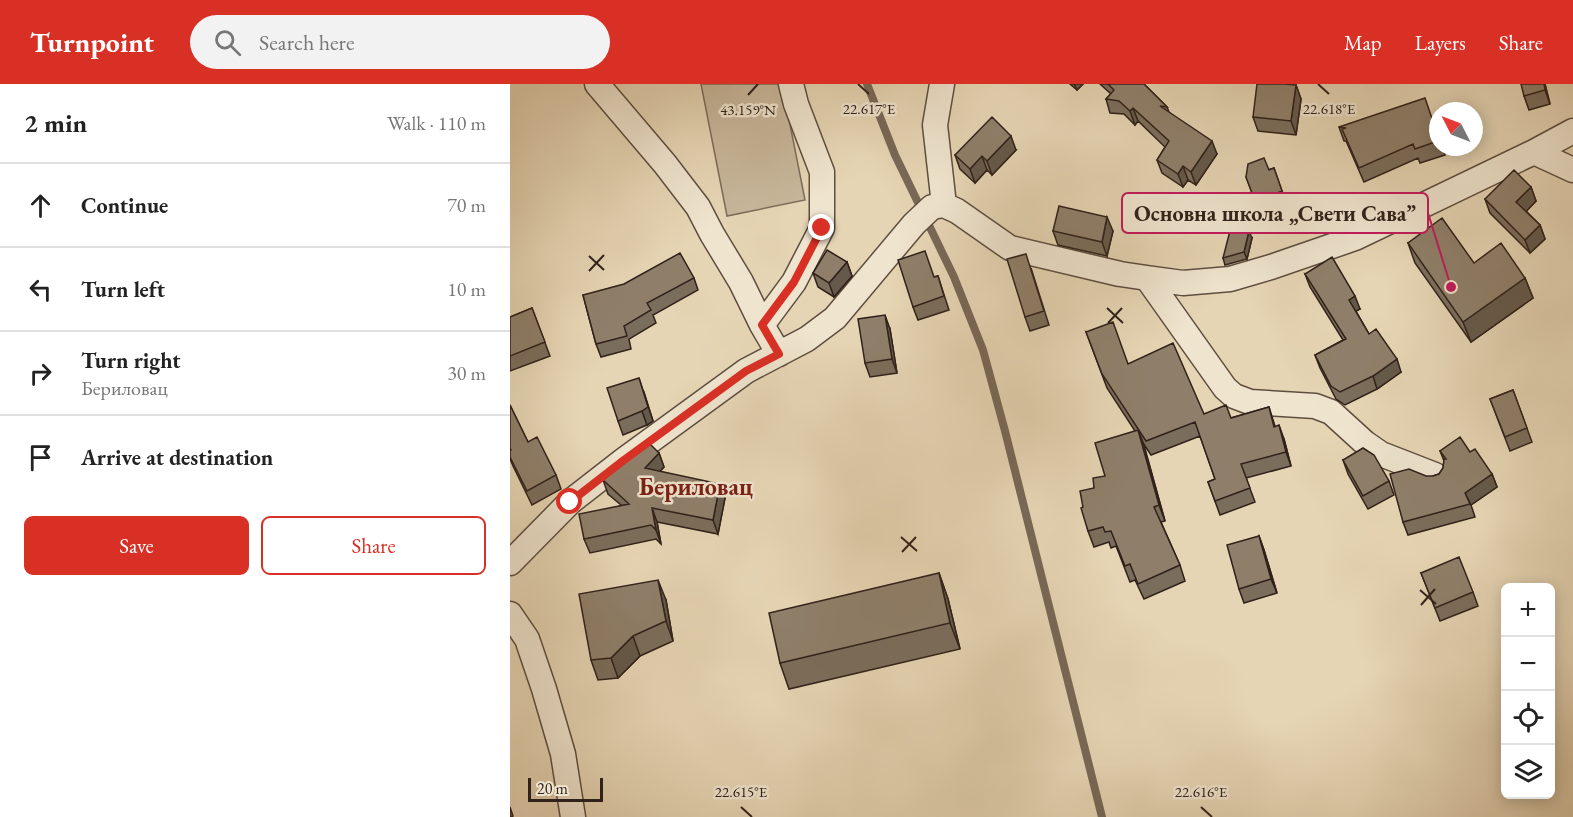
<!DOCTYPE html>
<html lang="en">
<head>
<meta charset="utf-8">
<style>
  :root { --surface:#fff; --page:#f2f2f2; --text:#222; --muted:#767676; --line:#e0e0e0; --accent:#d93025 }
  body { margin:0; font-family:"EB Garamond",serif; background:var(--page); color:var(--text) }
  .controls { position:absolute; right:18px; bottom:18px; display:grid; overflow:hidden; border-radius:9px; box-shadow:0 3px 15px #0003 }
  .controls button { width:54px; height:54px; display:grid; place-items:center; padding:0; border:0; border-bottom:2px solid var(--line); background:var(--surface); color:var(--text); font:30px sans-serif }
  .compass { position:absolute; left:919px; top:18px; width:54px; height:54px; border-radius:50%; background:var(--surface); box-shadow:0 3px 15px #0003; rotate:312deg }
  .scale { position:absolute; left:18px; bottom:15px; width:75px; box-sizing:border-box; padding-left:6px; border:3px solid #30211a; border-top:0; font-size:16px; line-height:21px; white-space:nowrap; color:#30211a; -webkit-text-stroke:4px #efe4ce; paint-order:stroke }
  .stop { position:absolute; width:18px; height:18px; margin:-14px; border:4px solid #d93025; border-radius:50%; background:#fff }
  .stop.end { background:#d93025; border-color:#fff; box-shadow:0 2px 6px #0008 }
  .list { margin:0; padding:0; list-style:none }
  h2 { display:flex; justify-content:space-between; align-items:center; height:78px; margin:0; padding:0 24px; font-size:26px }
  h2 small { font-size:20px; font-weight:400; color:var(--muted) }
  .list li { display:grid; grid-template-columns:39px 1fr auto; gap:18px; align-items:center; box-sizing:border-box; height:84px; padding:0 24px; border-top:2px solid var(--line) }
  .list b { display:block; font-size:22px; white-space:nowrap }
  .list p { margin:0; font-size:20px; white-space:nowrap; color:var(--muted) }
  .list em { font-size:20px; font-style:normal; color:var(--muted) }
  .actions { display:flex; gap:12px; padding:18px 24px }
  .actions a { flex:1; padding:14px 0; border:2px solid var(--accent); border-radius:9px; text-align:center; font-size:21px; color:var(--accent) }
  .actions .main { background:var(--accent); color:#fff }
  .icon { flex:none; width:33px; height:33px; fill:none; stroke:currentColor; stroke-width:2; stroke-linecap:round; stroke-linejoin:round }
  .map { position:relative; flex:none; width:1063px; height:733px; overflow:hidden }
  header { display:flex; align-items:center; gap:36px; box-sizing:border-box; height:84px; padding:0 30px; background:var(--accent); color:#fff }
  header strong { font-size:28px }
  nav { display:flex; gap:33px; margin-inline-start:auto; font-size:21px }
  .search { width:420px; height:54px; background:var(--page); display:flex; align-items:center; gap:15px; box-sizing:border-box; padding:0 21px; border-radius:33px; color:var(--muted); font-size:22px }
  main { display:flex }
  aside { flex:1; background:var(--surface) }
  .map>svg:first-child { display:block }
</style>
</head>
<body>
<header>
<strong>Turnpoint</strong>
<div class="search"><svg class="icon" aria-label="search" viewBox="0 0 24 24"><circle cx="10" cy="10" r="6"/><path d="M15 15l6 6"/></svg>Search here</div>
<nav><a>Map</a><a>Layers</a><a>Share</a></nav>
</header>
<main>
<aside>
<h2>2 min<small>Walk · 110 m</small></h2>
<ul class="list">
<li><svg class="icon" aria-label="ahead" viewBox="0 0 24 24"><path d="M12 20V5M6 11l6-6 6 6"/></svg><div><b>Continue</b></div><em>70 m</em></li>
<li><svg class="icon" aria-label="left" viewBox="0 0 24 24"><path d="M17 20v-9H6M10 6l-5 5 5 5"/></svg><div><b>Turn left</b></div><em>10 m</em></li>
<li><svg class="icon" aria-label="right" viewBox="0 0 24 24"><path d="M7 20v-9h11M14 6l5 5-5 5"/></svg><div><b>Turn right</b><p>Бериловац</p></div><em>30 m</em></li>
<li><svg class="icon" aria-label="arrive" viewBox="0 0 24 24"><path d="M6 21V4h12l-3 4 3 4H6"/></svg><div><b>Arrive at destination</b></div></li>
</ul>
<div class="actions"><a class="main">Save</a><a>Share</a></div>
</aside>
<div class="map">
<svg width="1063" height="733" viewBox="0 0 1063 733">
  <rect width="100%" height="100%" fill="#e6d5b4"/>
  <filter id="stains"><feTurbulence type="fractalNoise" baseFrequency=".00333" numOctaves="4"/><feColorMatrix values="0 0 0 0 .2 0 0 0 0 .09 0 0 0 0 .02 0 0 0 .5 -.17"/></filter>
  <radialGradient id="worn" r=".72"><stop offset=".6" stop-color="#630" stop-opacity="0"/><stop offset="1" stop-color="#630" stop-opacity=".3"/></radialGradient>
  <path fill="#c7b69a" stroke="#7c6c5a" stroke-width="1.5" d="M191,0H272L295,116L217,132Z"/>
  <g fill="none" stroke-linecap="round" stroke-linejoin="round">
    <path stroke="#786857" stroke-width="8" d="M357,0L385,71L444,193L473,266L495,347L592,733"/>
    <defs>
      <path id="street" d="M87,0L155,80L188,123L202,150L231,198L252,241L269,270
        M432,0L425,41L434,121
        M1024,68L1063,86
        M637,194L715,304L724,312L740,318L805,322L821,328L855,359L871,370L925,391
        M252,241L284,198L312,144V88L286,20L281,0
        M0,479L60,418L114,376L236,287L297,255L325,234L404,140L422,123L434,121L447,127L500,164L610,190L637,194L673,199L720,195L761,183L845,154L1024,68L1063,47
        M0,530L17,555L34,605L53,670L63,733"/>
    </defs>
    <use href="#street" stroke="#5e4e40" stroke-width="27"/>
    <use href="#street" stroke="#efe4ce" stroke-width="24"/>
  </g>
  <path fill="#7b6d5b" stroke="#30211a" stroke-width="1.5" d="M560,0H573L567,6Z
    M590,0H634L657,23L659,28L707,70L686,101L678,96L673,103L652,89L647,76L655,63L628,37L625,41L614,30L600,29L596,15L601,10Z
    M1035,0L1040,20L1019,26L1014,12Z
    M786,1L791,15L786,51L748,47L743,33Z
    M829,43L928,52V63H932L935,71L910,79L908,74L854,98L836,57H834Z
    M506,66L482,91L477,86L465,99L450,85L445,71Z
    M764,84L777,121L772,123L777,136L755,144L736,93Z
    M1021,103L1026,117L1016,127L1030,141L1035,155L1020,169L980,129L975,115Z
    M543,147H603L597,172L548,161Z
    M742,154L737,175L715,181L713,174Z
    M898,159L1015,194L1023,214L961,258L905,179Z
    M337,178L342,192L324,213L308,203L303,189Z
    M521,184L539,241L520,247L515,233Z
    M795,190L850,225L846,227L859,250L891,288L867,305L835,321L826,315L810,284L805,271L833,256L800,203Z
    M428,192L439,226L408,236L403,223L424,193Z
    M184,194L188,206L143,231L146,239L119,255L121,265L91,273L86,260L73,211Z
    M22,224L40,272L0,287V233Z
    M380,245L387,289L360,293L355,279Z
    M576,248L618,280L694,330L721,334L759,323L765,342L774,355L781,382L736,394L745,418L710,431L698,398L705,395L690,352L641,371L633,359L655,437L651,438L670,481L675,497L634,515L625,496L620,498L606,462L601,464L599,458L584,463L578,447L573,423L584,404L595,392L625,347L597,304Z
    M1003,306L1022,358L1000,367L980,315Z
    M134,308L143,337L137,341L113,351L108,337Z
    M0,321L18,358L46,391L51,405L22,421L3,382L0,375Z
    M930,367L960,368L982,390L987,403L961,421L965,433L898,451L893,438L923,392L929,390L933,384L934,377Z
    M149,369L154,383L150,387L215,414L208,450L147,438L151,460L146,455L80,469L74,455L111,421L98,410L93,396Z
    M833,376L879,397L884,411L858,425L838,390Z
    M749,452L754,466L767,509L734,519L729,505Z
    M429,489L438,515L450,565L279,605L270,579Z
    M911,489L963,508L968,522L930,537Z
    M156,516L163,557L130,572L108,594L88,596L81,576Z"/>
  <path fill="#64594a" stroke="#30211a" stroke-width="1.5" d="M564,0H573L567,6Z
    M1034,0H1035L1040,20L1035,6Z
    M786,1L791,15L786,51L781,37Z
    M623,24L628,37L625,41L620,27Z
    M501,52L506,66L482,91L477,77Z
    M702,57L707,70L686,101L681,88Z
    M472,72L477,86L465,99L460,85Z
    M673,82L678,96L673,103L668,90Z
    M1021,103L1026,117L1012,132L1006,118Z
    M597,133L603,147L597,172L592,158Z
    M1030,141L1035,155L1020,169L1015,156Z
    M739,147L742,154L737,175L734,168Z
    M337,178L342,192L324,213L319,199Z
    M1015,194L1023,214L961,258L953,238Z
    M845,212L850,225L843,229L839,216Z
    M375,231L380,245L387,289L382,275Z
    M887,275L891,288L867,305L863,292Z
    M129,294L143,337L137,341L132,327Z
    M769,341L774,355L781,382L776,368Z
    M628,346L634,361L655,437L649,421Z
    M149,369L154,383L140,398L135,384Z
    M982,390L987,403L961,421L955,409Z
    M210,400L215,414L208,450L203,436Z
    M142,424L147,438L151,460L146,446Z
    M749,452L754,466L767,509L761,495Z
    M429,489L438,515L450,565L440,539Z
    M148,496L156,516L163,557L156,537Z
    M123,552L130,572L108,594L101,574Z
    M0,723L3,732L2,733H0Z"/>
  <path fill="#8f7f6a" stroke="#30211a" stroke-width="1.5" d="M598,0H634L657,23L650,22L702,57L681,88L673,82L668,90L647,76L659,57L623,24L620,27L609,17L596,15L604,6Z
    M747,0H775L786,1L781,37L743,33Z
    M1011,0H1034L1035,6L1014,12Z
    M915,14L928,52V57L905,65L903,60L849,84L832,45L836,44L829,43Z
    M482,33L501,52L477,77L472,72L460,85L445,71Z
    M754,74L759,86L764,84L772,107L767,109L772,122L750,130L736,93L738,80Z
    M1004,86L1021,103L1006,118L1030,141L1015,156L975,115Z
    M549,122L597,133L592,158L543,147Z
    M932,134L964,179L991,159L1015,194L953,238L898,159Z
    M721,143L739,147L734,168L713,174Z
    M317,166L337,178L319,199L303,189Z
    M415,167L424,193L428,192L434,212L403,223L388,176Z
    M170,169L184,194L137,219L141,226L114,242L117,252L86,260L73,211L114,200Z
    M516,170L534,227L515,233L497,175Z
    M822,173L845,212L839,216L859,250L866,245L887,275L863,292L830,308L821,302L805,271L836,255L795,190Z
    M22,224L35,258L0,272V233Z
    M375,231L382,275L355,279L348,235Z
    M603,238L618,280L663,259L694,330L716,321L721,334L759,323L764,343L769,341L776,368L731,380L740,404L705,417L698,398L705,395L685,338L636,357L592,290L576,248Z
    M129,294L138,323L132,327L108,337L97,304Z
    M1003,306L1017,344L995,353L980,315Z
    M0,321L18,358L27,353L46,391L17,407L0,373V367L1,366L0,364Z
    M628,346L649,421L644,423L670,481L628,500L620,480L615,482L601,447L595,448L593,443L578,447L571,424L573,423L570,407L584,404L583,394L595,392L585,359Z
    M950,353L960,368L965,365L982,390L955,409L960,420L893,438L880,390L899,385L916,392H923L929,390L933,384L934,375H936L930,367Z
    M138,358L149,369L135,384L210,400L203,436L142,424L146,446L141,441L74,455L69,430L119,420L93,396L106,382Z
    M853,364L864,371L879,397L853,412L833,376Z
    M749,452L761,495L729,505L717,461Z
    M949,473L963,508L925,524L911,489Z
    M429,489L440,539L270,579L259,529Z
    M148,496L156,537L123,552L101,574L81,576L69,510Z"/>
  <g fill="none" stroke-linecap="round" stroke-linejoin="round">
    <path stroke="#d93025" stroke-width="8" d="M60,418L114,376L236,287L269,270L252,241L284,198L312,144"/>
  </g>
  <path fill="none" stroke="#30211a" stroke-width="2" d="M348,0L359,10M808,0L819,10M238,11L248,0M79,172L94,186M79,187L94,171M597,224L613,239M598,239L612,224M391,453L407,467M392,468L406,453M910,506L926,520M911,521L925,505M231,723L242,733M691,723L702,733"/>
  <g text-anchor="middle" stroke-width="5" stroke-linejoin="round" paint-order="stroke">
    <g font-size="24" font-weight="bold" fill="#7a1f14" stroke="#efe4ce">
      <text x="186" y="411">Бериловац</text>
    </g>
  </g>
  <g font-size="15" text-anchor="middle" fill="#30211a" stroke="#efe4ce" stroke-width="5" stroke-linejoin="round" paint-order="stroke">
    <text x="359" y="30">22.617°E</text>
    <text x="819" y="30">22.618°E</text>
    <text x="238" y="31">43.159°N</text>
    <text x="231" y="713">22.615°E</text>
    <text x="691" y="713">22.616°E</text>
  </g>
  <path fill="none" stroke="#c2185b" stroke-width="2" d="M941 203L918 129"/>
  <circle fill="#c2185b" stroke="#efe4ce" stroke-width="2" cx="941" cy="203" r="6"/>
  <rect fill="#efe4ce" stroke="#c2185b" stroke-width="2" x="612" y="109" width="306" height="40" rx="6"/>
  <g font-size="22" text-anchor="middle" font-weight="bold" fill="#30211a">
    <text x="765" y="137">Основна школа „Свети Сава”</text>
  </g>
  <rect width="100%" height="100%" filter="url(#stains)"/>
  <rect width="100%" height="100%" fill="url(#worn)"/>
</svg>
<div class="controls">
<button>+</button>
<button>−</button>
<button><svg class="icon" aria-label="locate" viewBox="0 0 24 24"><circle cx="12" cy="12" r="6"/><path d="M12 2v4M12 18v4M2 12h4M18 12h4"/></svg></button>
<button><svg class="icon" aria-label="layers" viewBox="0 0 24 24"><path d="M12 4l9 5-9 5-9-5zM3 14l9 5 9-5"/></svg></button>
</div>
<svg class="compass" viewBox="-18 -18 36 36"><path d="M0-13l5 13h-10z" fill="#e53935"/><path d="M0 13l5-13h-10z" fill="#767676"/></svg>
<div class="scale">20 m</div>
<div class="stop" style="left:60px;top:418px"></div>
<div class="stop end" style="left:312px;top:144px"></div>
</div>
</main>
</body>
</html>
